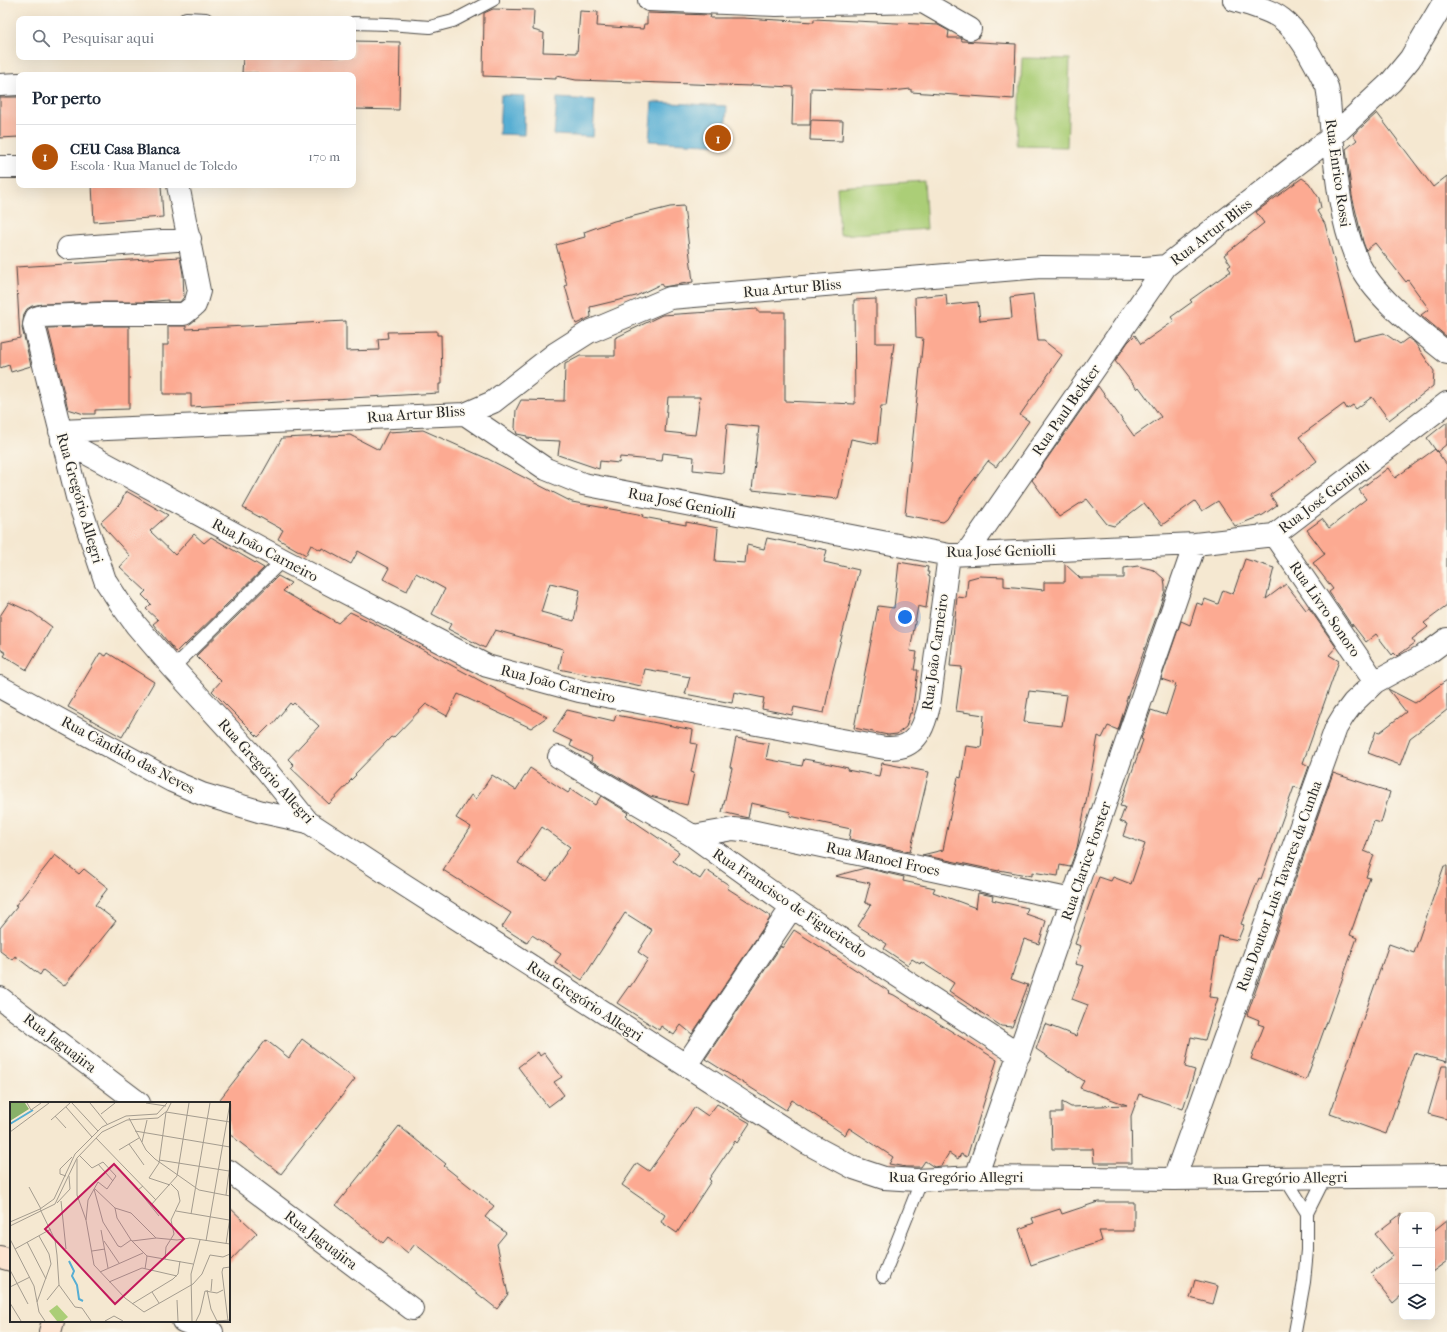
<!DOCTYPE html>
<html lang="pt">
<head>
<meta charset="utf-8">
<style>
  :root { --surface:#fff; --page:#f6f6f7; --text:#1f2937; --muted:#747a83; --line:#e0e1e3; --accent:#b45309 }
  body { margin:0; font-family:"IM FELL French Canon",serif; background:var(--page); color:var(--text) }
  .controls { position:absolute; right:12px; bottom:12px; display:grid; overflow:hidden; border-radius:8px; box-shadow:0 4px 16px #0002 }
  .controls button { width:36px; height:36px; display:grid; place-items:center; padding:0; border:0; border-bottom:1px solid var(--line); background:var(--surface); color:var(--text); font:20px sans-serif }
  .you { position:absolute; left:905px; top:617px; width:14px; height:14px; margin:-10px; border:3px solid #fff; border-radius:50%; background:#1a73e8; box-shadow:0 0 0 6px #1a73e833 }
  .badge { display:grid; place-items:center; width:26px; height:26px; border-radius:50%; background:var(--accent); color:#fff; font-size:13px; font-weight:700 }
  .pin { position:absolute; translate:-50% -50%; border:2px solid #fff; box-shadow:0 1px 4px #0006 }
  .list { margin:0; padding:0; list-style:none }
  h2 { display:flex; justify-content:space-between; align-items:center; height:52px; margin:0; padding:0 16px; font-size:17px }
  h2 small { font-size:13px; font-weight:400; color:var(--muted) }
  .list li { display:grid; grid-template-columns:26px 1fr auto; gap:12px; align-items:center; box-sizing:border-box; height:64px; padding:0 16px; border-top:1px solid var(--line) }
  .list b { display:block; font-size:15px; white-space:nowrap }
  .list p { margin:0; font-size:13px; white-space:nowrap; color:var(--muted) }
  .list em { font-size:13px; font-style:normal; color:var(--muted) }
  .icon { flex:none; width:22px; height:22px; fill:none; stroke:currentColor; stroke-width:2; stroke-linecap:round; stroke-linejoin:round }
  .map { position:relative; flex:none; width:1447px; height:1332px; overflow:hidden }
  .search { position:absolute; background:var(--surface); box-shadow:0 4px 16px #0002; left:16px; top:16px; width:340px; height:44px; display:flex; align-items:center; gap:10px; box-sizing:border-box; padding:0 14px; border-radius:8px; color:var(--muted); font-size:15px }
  .panel { position:absolute; background:var(--surface); box-shadow:0 4px 16px #0002; left:16px; top:72px; width:340px; height:116px; border-radius:8px }
  .map>svg:first-child { display:block }
</style>
</head>
<body>
<div class="map">
<svg width="1447" height="1332" viewBox="0 0 1447 1332">
  <rect width="100%" height="100%" fill="#fbf7ec"/>
  <filter id="ink" filterUnits="userSpaceOnUse"><feTurbulence type="fractalNoise" baseFrequency=".025" numOctaves="2"/><feDisplacementMap in="SourceGraphic" scale="8" xChannelSelector="R" yChannelSelector="G"/><feConvolveMatrix kernelMatrix="1 2 1 2 8 2 1 2 1" color-interpolation-filters="sRGB"/></filter>
  <filter id="wash" filterUnits="userSpaceOnUse"><feTurbulence type="fractalNoise" baseFrequency=".012" numOctaves="4" result="noise"/><feDisplacementMap in="SourceGraphic" scale="16" xChannelSelector="R" yChannelSelector="G"/><feGaussianBlur stdDeviation="0.9" result="paint"/><feColorMatrix in="noise" values="0 0 0 0 0 0 0 0 0 0 0 0 0 0 0 0 0 1.4 0 .05"/><feComposite in="paint" operator="in"/></filter>
  <g filter="url(#wash)">
    <rect width="100%" height="100%" fill="#f5e8d1"/>
    <path fill="#abce77" stroke="#6b7c51" d="M1022,58L1070,59L1067,147L1018,146Z
      M924,181L927,229L840,235L837,187Z"/>
    <path fill="#57aed3" stroke="#416c7f" d="M501,95L525,96L524,135L499,134Z
      M557,98L595,100L593,137L554,135Z
      M652,102L727,106L725,145L649,141Z"/>
    <g id="blocks">
      <path fill="#fcaa92" fill-rule="evenodd" d="M493,9L534,10L533,30L544,33L543,52L577,53L580,11L598,12L597,26L643,29L644,24H647V13L711,15L710,18H743L814,22V19L938,25L949,31L948,38H961L962,41L1016,44L1014,99L911,92V89L892,91L811,88L810,125H792L793,87L751,85V86L576,80L556,76V79L483,76L484,13Z
        M353,41L400,42L399,110L353,109V75H258V73H242L243,57H353Z
        M0,97H19V137L0,138Z
        M1377,113L1433,187L1447,176V337L1421,315L1429,309L1408,280L1406,282L1375,243L1366,250L1363,242L1352,196L1346,149L1357,140L1353,135Z
        M811,120L843,121L842,141L810,140Z
        M1302,178L1309,183L1319,198L1321,208L1317,211L1325,224L1354,340L1384,333L1400,344L1408,338L1415,343L1434,371L1433,386L1389,420L1372,397L1356,409L1353,405L1347,409L1344,404L1299,437L1317,461L1270,495L1277,505L1263,515L1235,526L1218,501L1202,511L1195,501L1162,525L1144,503L1114,526L1107,524L1087,499L1059,517L1032,480L1098,386L1134,436L1161,417L1139,387L1137,389L1115,361L1128,342L1135,335L1141,344L1174,321L1171,317L1192,302L1190,300L1231,271L1228,267L1231,265L1224,255L1264,223L1256,212Z
        M92,185H161L163,217L94,222Z
        M684,206L693,282L663,287L661,284L636,296L590,307L591,317L576,324L565,286L567,285L556,245L585,237L584,232L614,221L670,207Z
        M180,257L183,274L184,297L180,302H168V300L145,302H99L42,304L32,306L27,309L24,314L22,328L31,366L11,372L9,365L0,368V342L20,338L16,267Z
        M946,294L947,305L978,302L980,321L1012,318L1010,297L1033,294L1038,341H1044L1062,355L1020,415L1029,421L1011,447L996,467L988,461L961,497L947,519L943,522L905,515L923,338L916,337L915,297Z
        M876,299V343H894L886,406H881L877,444L851,439L838,499L752,490L759,427L727,424L723,473L693,470L694,457L663,453L662,461L620,457L619,463L600,461L599,469L558,455L560,441L536,440V439L527,438V436L517,434L515,428L516,410L521,400L564,401L565,364L580,356H615V338L662,315L758,309V312H785V401L855,404L854,300ZM668,397H700L695,435L665,432Z
        M346,321V351L379,350L378,339L388,338L387,332L437,331V335H441L442,384H439V393L191,407V394H163V345H168V326H186V329Z
        M99,326H129V409L95,410V414H84L68,409L48,328Z
        M1447,422V444L1437,452L1427,438Z
        M423,430L488,459L572,502L644,515L643,517L686,525V522L718,528L715,561L745,563L747,545L764,549L767,538L827,550L824,562L859,570L832,674L824,713L794,707L792,715L762,709L764,698L734,692L732,703L685,694L690,677L645,669L641,686L559,669L563,649L495,630L485,648L448,629L451,624L432,614L445,589L416,573L407,591L383,579L389,568L358,551L351,564L322,548L321,550L311,545L306,555L278,539L283,530L243,508L282,438L350,435L379,450L388,432ZM550,583L580,590L574,621L541,612Z
        M1435,449L1447,465V606L1424,623L1428,627L1412,639L1415,643L1397,656L1394,653L1392,655L1376,634L1366,642L1352,624V626L1329,592L1333,589L1313,563L1325,554L1307,530L1322,519L1329,528L1366,499L1359,490L1388,468L1395,478Z
        M126,491L168,515L150,531L175,555L194,534L204,543L211,537L264,568L185,645L184,644L176,652L153,624L158,620L146,609L151,604L142,595L146,591L120,567L130,556L109,533L101,522L120,504Z
        M1245,559L1274,568L1266,599L1286,584L1306,610L1309,608L1336,647L1329,655L1339,661L1303,763L1309,766L1301,789L1294,787L1261,879L1259,878L1241,924L1244,925L1238,940L1219,936L1209,997L1218,998L1205,1040L1191,1037L1185,1067L1195,1070L1183,1109L1139,1094L1131,1116L1132,1163H1094L1093,1149H1052L1051,1113H1062V1102L1071,1107L1127,1105L1080,1088L1084,1081L1036,1049L1045,1024L1076,1036L1088,1005L1072,999L1084,966L1075,964L1081,946L1075,944L1099,877L1111,881L1113,877L1131,884L1145,844L1123,836L1127,824L1120,821L1125,807L1120,806L1143,740L1141,739L1151,710L1166,715L1176,684L1161,679L1181,621L1190,625L1197,603L1203,605L1205,599L1218,604L1223,590L1233,594Z
        M899,562L928,567L927,572H929L928,576L930,577L926,608L918,606L910,651L917,652L914,670H918L912,713H910L906,727L897,734L888,735L854,728L878,606L894,608Z
        M1065,564L1080,578H1124V568L1138,566L1154,570L1164,579L1165,585V591L1158,612L1126,701H1127L1118,730L1108,726L1102,738L1098,736L1086,802L1077,848L1070,867L1060,865L1058,876L1032,872V876L999,870V871L922,855L943,850L958,777L961,778L966,746L981,748L984,715L956,711L962,667L950,666L957,597L966,598L968,579L979,576L1004,577V586L1044,590V582H1065ZM1029,691L1067,695L1062,726L1024,722Z
        M278,576L291,583L283,591L338,623L350,612L379,626L547,717L531,728L458,694L447,716L426,704L393,738L391,737L355,774L356,775L349,782H350L329,804L291,768L294,765L288,759L319,726L294,703L292,705L290,703L272,725L271,724L258,737L212,691L221,681L196,656Z
        M9,602L33,613L52,627L27,670L4,656L6,653L0,649V616Z
        M100,653L106,656L108,653L154,682L122,737L68,707Z
        M1447,680V710L1410,738L1400,765L1368,753L1376,731L1380,732L1406,712L1388,689L1415,703Z
        M567,710L614,721L616,715L693,730L691,743L697,744L691,772L694,773L687,805L650,796L591,761L592,757L570,746L572,741L553,732Z
        M736,738L769,744L766,759L802,766L804,759L821,762L848,768L847,770L879,776L882,763L929,772L910,852L849,839L851,829L790,816L791,812L751,803L748,818L722,812L732,768L730,767Z
        M530,768L568,793L571,789L595,805L601,796L629,813L626,816L679,852L673,861L700,879L706,870L729,885L727,888L769,915L770,918L692,1034L681,1025L674,1035L661,1026L659,1030L617,1003L629,986L630,987L648,959L638,952L652,930L625,913L582,980L555,962L561,954L532,935L527,943L502,927L511,913L443,870L471,827L456,818L471,795L476,799L492,775L516,790ZM542,827L570,847L547,881L518,863Z
        M1333,773L1390,792L1381,823L1374,821L1364,851L1374,855L1366,877L1370,878L1350,935L1357,938L1306,1080L1251,1059L1264,1026L1258,1024L1259,1020L1247,1015Z
        M55,855L79,874L84,869L108,888L95,905L116,921L64,986L43,970L40,975L15,956L12,960L0,951V928L17,907L15,906Z
        M1444,866H1447V1062L1414,1053L1386,1134L1330,1114L1389,944L1414,953Z
        M865,868L904,877L903,881L935,888L933,892L976,908L978,893L993,896L992,900L1028,908L1026,914L1046,921L1039,944L1024,939L1011,979L1028,985L1012,1027L1001,1026L949,991L954,983L921,962L920,964L912,959L908,965L884,949L887,944L858,926L871,905L865,902L870,883L835,876Z
        M794,930L890,992L889,993L894,995L997,1060L967,1157L961,1154L958,1159L949,1153L941,1166L934,1167L925,1161L921,1167H906L889,1164L893,1157L849,1128L845,1135L792,1100L786,1110L705,1059L781,946L782,948Z
        M302,1039L355,1079L281,1174L229,1134V1103H217L266,1040L289,1058Z
        M538,1052L540,1056L544,1053L562,1077L554,1082L564,1095L548,1107L518,1067Z
        M1442,1066H1447V1119L1428,1114Z
        M717,1104L750,1123L737,1143L735,1141L709,1179L711,1181L677,1233L661,1222L665,1215L622,1185L637,1163L649,1171L695,1107L708,1116Z
        M399,1126L446,1164L444,1166L494,1206L485,1217L506,1233L497,1244L508,1294L497,1309L415,1244L408,1253L388,1237L383,1243L336,1205Z
        M1098,1202H1134V1231H1099L1102,1241L1031,1265L1019,1229L1034,1223L1032,1218L1060,1209L1062,1214Z
        M229,1207L257,1233L229,1262Z
        M1401,1214L1402,1295L1393,1303L1373,1277L1374,1276L1371,1273L1393,1256L1375,1234Z
        M1447,1220V1261L1432,1272V1232Z
        M1195,1280L1218,1286L1213,1304L1190,1298Z"/>
    </g>
  </g>
  <g filter="url(#ink)">
    <use href="#blocks" fill-opacity="0" stroke="#494744" stroke-width="1"/>
    <g fill="none" stroke-linecap="round" stroke-linejoin="round">
      <defs>
        <path id="lane" d="M186,18L206,19
          M353,23L388,24L430,27L453,21L493,0
          M172,667L181,660L283,560
          M1285,1178L1307,1213
          M883,1277L922,1179
          M1295,1332L1304,1282L1307,1250V1213L1325,1177"/>
        <path id="street" d="M649,0L776,5L923,2L970,29
          M1234,0C1250,5 1269,9 1282,19C1298,31 1311,56 1320,73C1322,78 1325,82 1327,87C1330,100 1330,121 1332,135C1336,175 1341,223 1357,260C1372,295 1417,329 1447,353
          M0,85L19,84
          M0,167H19
          M178,185L199,291L195,305L184,314H99L42,316L36,318L34,325L77,497L105,580L120,603L136,625L172,667L267,771L308,822L403,884L807,1143L854,1168L884,1178L916,1180L976,1177L1174,1179L1447,1176
          M68,248L190,239
          M465,414L546,469L583,484L949,555L1195,544L1274,535L1447,403
          M60,431L465,414L493,402L556,353L589,332L670,298L1041,267L1145,268L1166,266L1332,137L1391,82L1410,59L1445,0
          M62,440L283,560L487,666L579,691L885,748C890,748 896,748 900,747C919,743 925,722 929,706L949,555
          M1274,535L1375,682
          M966,554L1166,266
          M0,687L172,781L202,794L262,812L308,822
          M559,757L693,836L792,907L1019,1055
          M693,836L733,829L751,831L1072,900
          M0,998L139,1103
          M686,1065L792,907
          M229,1171L412,1309
          M976,1177L1195,544
          M1174,1179L1336,728L1344,715L1353,703L1375,682L1428,653L1447,639
          M183,1321L212,1332"/>
        <path id="secondary" d="M0,1257L11,1260
          M50,1332L53,1321"/>
      </defs>
      <use href="#lane" stroke="#494744" stroke-width="14"/>
      <use href="#street" stroke="#494744" stroke-width="24"/>
      <use href="#secondary" stroke="#494744" stroke-width="24"/>
      <use href="#lane" stroke="#fff" stroke-width="12"/>
      <use href="#street" stroke="#fff" stroke-width="22"/>
      <use href="#secondary" stroke="#fde4d1" stroke-width="22"/>
    </g>
  </g>
  <g text-anchor="middle" stroke-width="3" stroke-linejoin="round" paint-order="stroke">
    <g font-size="15" fill="#2b2b2b" stroke="#fbf7ec">
      <text transform="translate(1338 173) rotate(82)" y="5">Rua Enrico Rossi</text>
      <text transform="translate(1211 232) rotate(-38)" y="5">Rua Artur Bliss</text>
      <text transform="translate(792 288) rotate(-5)" y="5">Rua Artur Bliss</text>
      <text transform="translate(1066 410) rotate(-55)" y="5">Rua Paul Bekker</text>
      <text transform="translate(416 414) rotate(-4)" y="5">Rua Artur Bliss</text>
      <text transform="translate(1324 497) rotate(-37)" y="5">Rua José Geniolli</text>
      <text transform="translate(80 498) rotate(74)" y="5">Rua Gregório Allegri</text>
      <text transform="translate(682 503) rotate(11)" y="5">Rua José Geniolli</text>
      <text transform="translate(265 550) rotate(28)" y="5">Rua João Carneiro</text>
      <text transform="translate(1001 551) rotate(-1)" y="5">Rua José Geniolli</text>
      <text transform="translate(1325 609) rotate(55)" y="5">Rua Livro Sonoro</text>
      <text transform="translate(935 652) rotate(-82)" y="5">Rua João Carneiro</text>
      <text transform="translate(558 684) rotate(14)" y="5">Rua João Carneiro</text>
      <text transform="translate(128 755) rotate(28)" y="5">Rua Cândido das Neves</text>
      <text transform="translate(266 771) rotate(48)" y="5">Rua Gregório Allegri</text>
      <text transform="translate(883 859) rotate(12)" y="5">Rua Manoel Froes</text>
      <text transform="translate(1086 861) rotate(-71)" y="5">Rua Clarice Forster</text>
      <text transform="translate(1279 886) rotate(-70)" y="5">Rua Doutor Luis Tavares da Cunha</text>
      <text transform="translate(790 903) rotate(34)" y="5">Rua Francisco de Figueiredo</text>
      <text transform="translate(585 1001) rotate(33)" y="5">Rua Gregório Allegri</text>
      <text transform="translate(60 1043) rotate(37)" y="5">Rua Jaguajira</text>
      <text x="956" y="1182">Rua Gregório Allegri</text>
      <text transform="translate(1280 1178) rotate(-1)" y="5">Rua Gregório Allegri</text>
      <text transform="translate(321 1240) rotate(37)" y="5">Rua Jaguajira</text>
    </g>
  </g>
  <g transform="translate(10 1102)">
    <rect width="220" height="220" fill="#f5e8d1"/>
    <path d="M47,203L58,215L53,219H47L39,209Z" fill="#abce77"/>
    <path d="M0,1H15L19,7L0,19Z" fill="#88b168"/>
    <path fill="none" stroke="#57aed3" stroke-width="2" d="M0,22L23,8M59,159L64,169L62,174L67,183L69,197L73,199"/>
    <path fill="none" stroke="#a49c8f" stroke-width="1" d="M17,1L21,8L31,1M62,1L88,29M80,1L97,22M136,1L156,4M56,5L82,35M156,10L149,61L139,76L160,83M156,10L220,20M91,12L105,1M45,14L56,26M119,16L136,48L145,57L189,88L220,94M41,18L60,1M125,29L220,45M0,30L39,1M86,36L146,98M132,40L137,18M119,42L134,63M109,48L129,36M69,53L82,66L93,60L106,74L97,87L88,80L78,98L76,118L84,163L115,196L134,210L183,182L192,172L200,153L213,155L220,152M67,57V93L76,118M149,58L219,69M88,62L103,79M56,74L50,72V67L62,55M133,84L128,88L149,114M19,85L31,107M84,86L105,106L121,111L146,136L167,138L180,136L220,142M84,87L93,120L108,144L111,145L121,138M216,93L220,62M51,99L56,147M47,101L60,87L59,74M141,103L167,74L179,1M105,106L107,116L121,138L137,154L183,162M30,107L45,138L47,153L49,183L37,198M166,109L219,118M181,112L200,1M0,120L30,107L44,97L65,52L92,25L116,14L147,12L157,1M0,124L45,102L67,56L92,30L117,18L148,16L157,9L161,1M91,128L98,166M0,137L24,184L29,210L35,219M94,139L109,161M122,139L146,136M196,139L220,1M17,140L36,177M216,142L220,115M5,147L41,127M82,149L95,147M155,157L156,145L164,132L161,118L170,99L168,89L161,82M135,167L137,154M0,168L18,202M90,170L133,151M99,180L132,166L167,174M49,183L65,205L72,206L81,219M0,185L20,175M197,188L201,207L207,219L220,218M201,189L202,177M142,190L149,201M167,198L168,219M27,200L41,162L39,152L29,134M0,201L11,219M122,202L163,177L168,172L170,159M95,219L104,214L113,219M182,219L181,172L190,138M186,219L190,211L195,189L207,191L213,188M218,219L212,170L213,166L220,165"/>
    <path fill="#c2185b" fill-opacity="0.15" stroke="#c2185b" stroke-width="2" d="M104,62L174,137L105,202L35,127Z"/>
    <rect width="220" height="220" fill="none" stroke="#2b2b2b" stroke-width="2"/>
  </g>
</svg>
<div class="controls">
<button>+</button>
<button>−</button>
<button><svg class="icon" aria-label="layers" viewBox="0 0 24 24"><path d="M12 4l9 5-9 5-9-5zM3 14l9 5 9-5"/></svg></button>
</div>
<div class="you"></div>
<div class="pin badge" style="left:718px;top:138px">1</div>
<div class="search"><svg class="icon" aria-label="search" viewBox="0 0 24 24"><circle cx="10" cy="10" r="6"/><path d="M15 15l6 6"/></svg>Pesquisar aqui</div>
<section class="panel">
<h2>Por perto<small></small></h2>
<ul class="list">
<li><span class="badge">1</span><div><b>CEU Casa Blanca</b><p>Escola · Rua Manuel de Toledo</p></div><em>170 m</em></li>
</ul>
</section>
</div>
</body>
</html>
